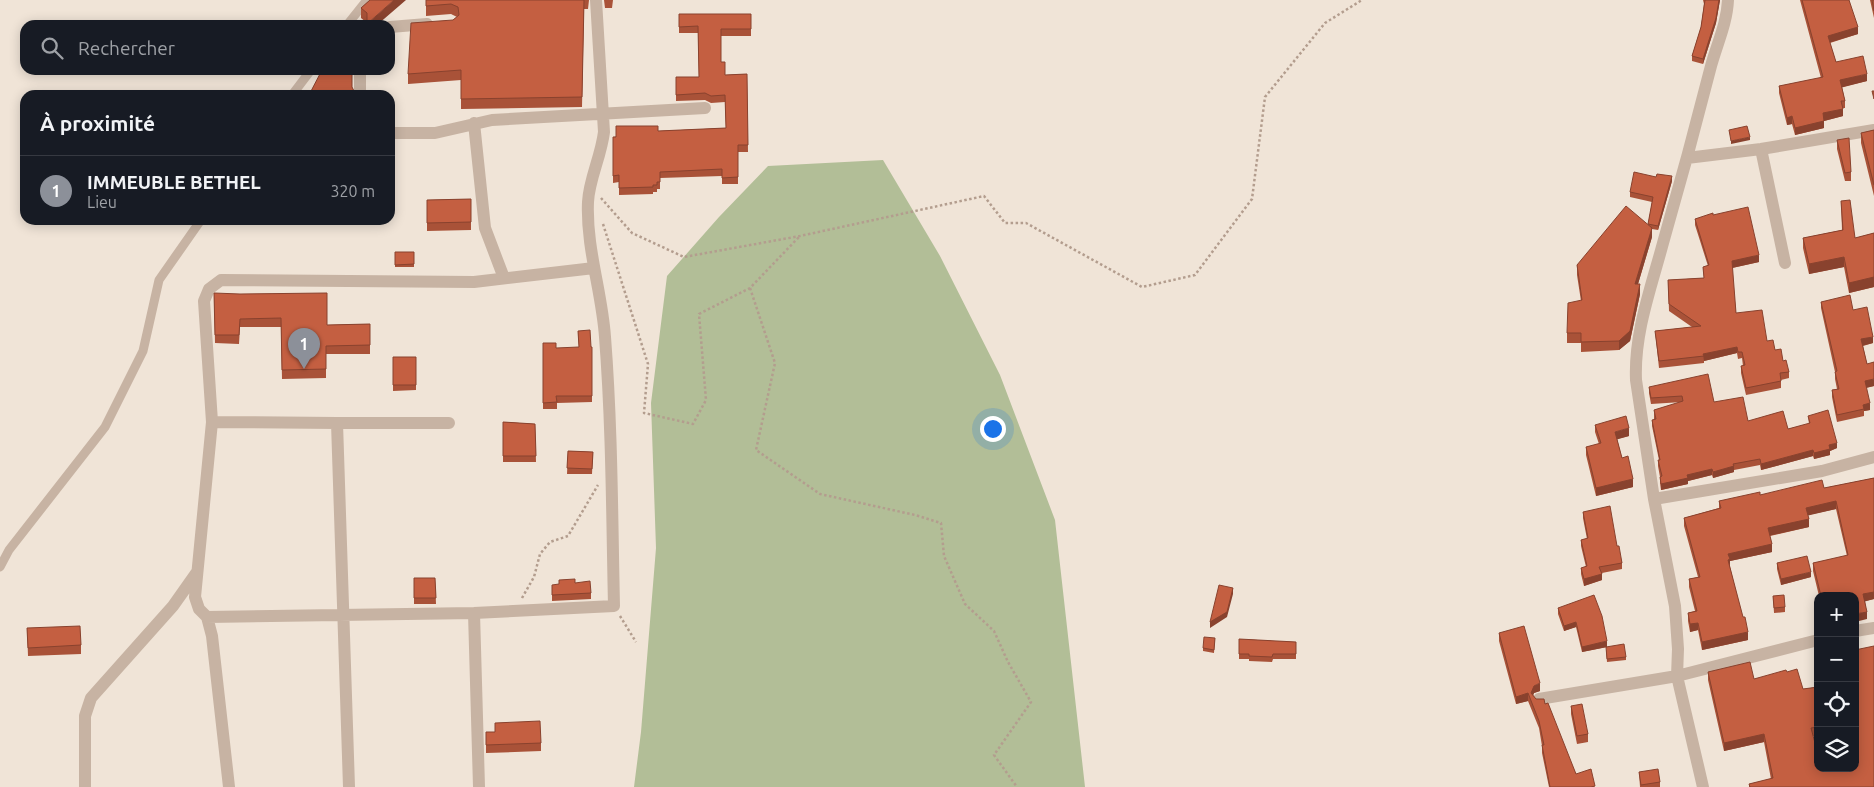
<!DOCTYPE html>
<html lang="fr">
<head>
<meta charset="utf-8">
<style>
  :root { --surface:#171b24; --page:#20242c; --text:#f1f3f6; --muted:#9ea1a6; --line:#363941; --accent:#8c9099 }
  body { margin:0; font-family:Ubuntu,sans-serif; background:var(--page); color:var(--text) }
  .controls { position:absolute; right:15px; bottom:15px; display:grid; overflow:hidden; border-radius:10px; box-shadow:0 2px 12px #0003 }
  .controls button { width:45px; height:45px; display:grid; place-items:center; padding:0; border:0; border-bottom:1px solid var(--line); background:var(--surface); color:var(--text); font:25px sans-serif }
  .you { position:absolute; left:992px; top:428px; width:18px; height:18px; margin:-12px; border:4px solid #fff; border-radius:50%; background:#1a73e8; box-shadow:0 0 0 8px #1a73e833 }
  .badge { display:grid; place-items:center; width:32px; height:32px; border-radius:50%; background:var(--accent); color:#fff; font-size:16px; font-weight:700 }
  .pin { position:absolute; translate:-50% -41px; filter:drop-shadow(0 1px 2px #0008) }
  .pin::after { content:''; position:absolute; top:26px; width:18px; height:15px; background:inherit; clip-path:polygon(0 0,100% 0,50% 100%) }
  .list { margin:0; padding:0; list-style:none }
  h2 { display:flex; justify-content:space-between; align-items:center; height:65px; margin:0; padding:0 20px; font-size:21px }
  h2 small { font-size:16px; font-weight:400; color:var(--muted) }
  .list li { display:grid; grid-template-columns:32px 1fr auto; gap:15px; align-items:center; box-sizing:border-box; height:70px; padding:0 20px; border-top:1px solid var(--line) }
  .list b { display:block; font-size:19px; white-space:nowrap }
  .list p { margin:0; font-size:16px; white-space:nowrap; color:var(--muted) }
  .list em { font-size:16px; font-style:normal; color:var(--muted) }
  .icon { flex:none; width:28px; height:28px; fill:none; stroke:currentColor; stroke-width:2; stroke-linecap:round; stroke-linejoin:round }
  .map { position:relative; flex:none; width:1874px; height:787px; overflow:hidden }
  .search { position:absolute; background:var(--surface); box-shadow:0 2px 12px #0003; left:20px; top:20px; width:375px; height:55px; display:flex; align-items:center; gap:12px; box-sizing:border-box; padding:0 18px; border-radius:15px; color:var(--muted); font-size:19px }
  .panel { position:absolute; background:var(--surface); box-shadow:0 2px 12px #0003; left:20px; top:90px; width:375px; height:135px; border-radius:15px }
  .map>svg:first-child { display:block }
</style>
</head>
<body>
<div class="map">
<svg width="1874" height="787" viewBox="0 0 1874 787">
  <rect width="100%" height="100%" fill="#f0e4d7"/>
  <path fill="#b2be97" d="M883,160L940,256L1000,375L1055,520L1085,787H634L641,732L656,548L651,403L667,276L719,217L768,166Z"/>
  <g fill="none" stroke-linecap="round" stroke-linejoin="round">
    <path stroke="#b39d8e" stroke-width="2.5" stroke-dasharray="2.5 2.5" stroke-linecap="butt" d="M601,198L632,233L684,257L800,236L984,196L1005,223H1026L1142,287L1195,275L1252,199L1265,97L1325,23L1362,0
      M603,224L648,364L644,413L693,424L706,400L699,314L750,288L799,237
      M750,288L775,363L756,450L820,494L915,515L941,523L944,556L965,604L994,631L1008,662L1031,702L994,755L1017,787
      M522,598L534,577L540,554L550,542L568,536L598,485
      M620,616L636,642"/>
    <path stroke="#c7b3a3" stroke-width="9" d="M347,25L367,0
      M292,95L311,70
      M0,567L9,550L105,427L143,351L159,280L201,220"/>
    <path stroke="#c7b3a3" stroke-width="12" d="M390,27L427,24
      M360,95V70
      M474,123L485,228L504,278
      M390,133H435L492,120L705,108
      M1761,149L1785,263
      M1687,158L1761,149L1874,130
      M212,422L337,423L349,787
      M337,423H449
      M1654,499L1822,471L1874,457
      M474,613L479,787
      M207,617L474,613L614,606C612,517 612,427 605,337C602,292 586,248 588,202C589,179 601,157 604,132L596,0
      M1855,631L1874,628
      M1539,699L1677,676L1818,640
      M85,787V716L91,698L173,606L197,572
      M229,787L212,636L207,617L199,609L195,597L212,422L204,301L209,289L221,280L474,282L594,268
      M1703,787L1677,676L1678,649L1675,606L1654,499L1636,380C1634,333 1651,288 1663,243C1680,184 1696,125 1711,66C1717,44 1727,23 1728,0"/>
  </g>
  <path fill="#a95238" d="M370,0L367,25V23L361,18V8Z
    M426,0H589L588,9H584L582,107L461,109V80L408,84V74L453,20L457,17L451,14L426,16Z
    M604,0H613L612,8H605Z
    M1703,0H1720L1716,23L1703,64L1692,61V56L1701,27L1704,4Z
    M1800,0H1849L1858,34L1830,43L1836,62L1867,81L1842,87L1845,101V108H1843V116L1824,121V128L1795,135L1792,124L1787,125L1779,93V86L1821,78Z
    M1870,0H1874V18Z
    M679,14H751V36H721V62L725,75L747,74L748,152H738V184H722V176L660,178V189H657V192H653V194L619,195V182L613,183V137L658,131L726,128L725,102L711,103L705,100L676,101V77H699L698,33H679Z
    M1874,130V196L1861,143V133Z
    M1837,140L1851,172V181H1845L1837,149Z
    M1672,181L1658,230L1652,229V237L1638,284L1640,294L1630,341L1619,350L1581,352V343H1567V333L1581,301L1577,275V265L1648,225L1652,202L1630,197V192Z
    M471,199V230L427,231V200Z
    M1841,201L1855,238L1874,233V287L1849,293L1844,267L1809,274L1803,248V238L1842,230Z
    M1713,215L1759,262L1732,268L1736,313L1767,341L1775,350L1783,361L1789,372V378L1781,380V388L1746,395L1741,373V366H1743L1742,358L1738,359L1737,353L1704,361V363L1659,368L1655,331L1692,327L1669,311L1668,280L1704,278L1703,267L1708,266L1695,225V219Z
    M285,220H298V224H285Z
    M395,252H414V267H395Z
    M214,293L327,325L370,324V354H326V378L282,379L281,327H240L239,344L215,343Z
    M1821,302L1853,310L1873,343L1863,346L1867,364L1874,386L1866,388L1870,410L1864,411V416L1837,422L1832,397V390L1837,389L1835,379V372L1821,308Z
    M578,331L591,347H592V402L557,403V409H543V343L556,348H579Z
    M393,357H416V390L393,391Z
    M1649,387L1714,402L1748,421L1788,429L1809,424L1808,416L1837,448L1830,451V455L1814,459L1813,456L1761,470L1760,465L1734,470V472L1713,478L1712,475L1688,481V484L1661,490L1660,483V477L1658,466V460H1659L1652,426V420H1654V410L1682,402L1651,404L1649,393Z
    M503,422L535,424L536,462H503Z
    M1595,425L1629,436L1617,439L1622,458L1633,487L1596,496L1586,455V447L1599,444L1595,432Z
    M568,451L593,452L592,474H567Z
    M1874,478V599L1865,601L1867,619L1855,596H1819L1813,571V563L1847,556L1836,509L1808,515L1809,527L1770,536L1772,552L1730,561V567L1748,640L1702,650L1698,630L1690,632L1688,621V613L1695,611L1689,587V579L1698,577L1684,526V518L1719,508V501L1760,495L1824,488Z
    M1583,512L1617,546L1622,563V569L1602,573V580L1584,586L1581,574V568L1586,567L1581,546V540L1587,539L1583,518Z
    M1777,563L1811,577L1781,585L1777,569Z
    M414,578H435L436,604H414Z
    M552,585L591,593V599L552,601Z
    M1773,596L1785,607V612L1774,613Z
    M1558,608L1607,647L1582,652L1576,627L1564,631L1558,614Z
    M27,628L81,645V654L28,656Z
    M1499,633L1540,691L1534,693L1533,695L1536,699L1545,704L1576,774L1595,787H1549L1542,753V746L1539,728L1528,701L1516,704L1499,641Z
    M1215,638L1214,653L1203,651V648Z
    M1239,639L1296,642V659H1273L1272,662L1249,661V659H1239Z
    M1606,650L1626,657V660L1607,662Z
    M1708,672L1754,679L1787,672L1803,689L1818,687V736H1813L1818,768L1874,787H1749V784L1771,779L1764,742L1724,751L1708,680Z
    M1571,706L1588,734V742L1577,744L1571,714Z
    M486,732L541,743V751L486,753Z
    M1639,772L1660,782V787H1640Z"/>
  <path fill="#89422e" d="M394,0H406L377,25H367V24Z
    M1719,0H1720L1716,23L1703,64V59Z
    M1858,27V34L1828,43V36Z
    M1867,74V81L1840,88V80Z
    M1843,109V116L1824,121V128L1795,135V128L1823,113Z
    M1792,116V124L1787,125V118Z
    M1750,137V140L1731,144V141Z
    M1672,176V181L1658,230V226Z
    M1652,228V237L1635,294V284Z
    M1759,255V262L1732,268V261Z
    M1844,257V267L1809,274V264Z
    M1874,277V287L1849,293V283Z
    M1640,284V294L1630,341L1619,350V341Z
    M1873,337V343L1861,346V339Z
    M1737,347V353L1704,361L1703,354Z
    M1874,379V386L1865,388V381Z
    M1870,403V410L1864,411L1863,405Z
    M1629,428V436L1615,440V432Z
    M1837,443V448L1830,451V455L1814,459V453L1829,445Z
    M1813,450V456L1761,470V464Z
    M1734,466V472L1713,478V472Z
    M1712,469V475L1688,481V484L1661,490V484L1687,475Z
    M1633,479V487L1596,496V488Z
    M1836,501V509L1806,516V508Z
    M1809,519V527L1768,536V528Z
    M1772,544V552L1730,561V567L1728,560V554Z
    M1811,572V577L1781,585V579Z
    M1602,574V580L1584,586V579Z
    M1233,588V594L1227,617L1210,628V622Z
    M1874,592V599L1863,602V594Z
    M1867,612V619L1855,622V614Z
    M1576,622V627L1564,631V626Z
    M1698,623V630L1690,632V624Z
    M1748,632V640L1702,650V642Z
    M1607,641V647L1582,652V647Z
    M1540,683V691L1534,693L1531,701V693L1534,686Z
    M1528,693V701L1516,704V697Z
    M1764,734V742L1724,751V743Z"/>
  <path fill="#c45f41" stroke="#89422e" d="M370,0H394L367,24V13L361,8Z
    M426,0H584L582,97L461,99V70L408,74L411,23L453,20L459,15L458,7L451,4L426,6Z
    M1705,0H1719L1716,18L1703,59L1692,56L1701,27Z
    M1802,0H1849L1858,27L1828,36L1836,62L1863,56L1867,74L1840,80L1845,101H1841L1843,109L1823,113L1824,121L1795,128L1792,116L1787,118L1779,86L1823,77Z
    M1872,0H1874V11Z
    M679,14H751V29H721V62H725V75L747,74L748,145H738V177L722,178V169L660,172V182H657V185H653V187L619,188V175L613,176V137H616V126H658V131L726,128L725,95L711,96L705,93L676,95V77H699L698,26L679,27Z
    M322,70L352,71V87L356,95H309Z
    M1872,91H1874V99Z
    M1747,126L1750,137L1731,141L1729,130Z
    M1874,130V185L1861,133Z
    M1849,138L1851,172L1845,173L1837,140Z
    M1634,172L1656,177L1657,174L1672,176L1658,226L1648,224L1653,197L1630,192Z
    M471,199V222L427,223V200Z
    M1850,200L1855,238L1874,233V277L1849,283L1844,257L1809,264L1803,238L1843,230L1841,201Z
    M1626,206L1652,228L1635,284H1640L1630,331L1619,341L1581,342V333H1567L1568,303L1582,300L1577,265Z
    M1748,207L1759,255L1732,261L1736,313L1762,310L1767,341L1773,340L1775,350L1781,349L1783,361L1786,360L1789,372L1780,373L1781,381L1746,388L1741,366L1745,365L1742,352H1738L1737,347L1703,354L1704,356L1659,361L1655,331L1701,326L1669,304L1668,280L1704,278L1703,267L1709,265L1695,219L1713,213V215Z
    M395,252H414V264L395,265Z
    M214,293L240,294L327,293V325L370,324V345L326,346V369L282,370L281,318L240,319L239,335H215Z
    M1850,295L1853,310L1867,307L1873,337L1861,339L1867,364L1874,362V379L1865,381L1870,403L1863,405L1864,409L1837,415L1832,390L1839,389L1835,372L1837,371L1821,302Z
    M590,330L591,347H592V396H556L557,402L543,403V343H556V348L579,347L578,331Z
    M393,357H416V385H393Z
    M1708,374L1714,402L1743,397L1748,421L1783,411L1788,429L1810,423L1808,416L1828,410L1837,443L1829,445L1830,449L1814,453L1813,450L1761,464L1760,459L1733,464L1734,466L1713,472L1712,469L1687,475L1688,478L1661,484L1660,477L1662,476L1658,460H1660L1652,420L1656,419L1654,410L1683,401L1682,396L1651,398L1649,387Z
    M1626,416L1629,428L1615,432L1622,458L1628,456L1633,479L1596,488L1586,447L1601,443L1595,425Z
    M503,422L535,424L536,456H503Z
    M568,451L593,452L592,469L567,468Z
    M1874,478V592L1863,594L1867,612L1855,614V596H1821L1813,563L1848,555L1836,501L1806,508L1809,519L1768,528L1772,544L1728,554L1730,559L1728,560L1743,617H1745L1748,632L1702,642L1698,623L1690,624L1688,613L1697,611L1689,579L1700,577L1684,518L1721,508L1719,501L1760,492V495L1822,480L1824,488Z
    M1610,506L1617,546H1619L1622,563L1599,567L1602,574L1584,579L1581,568L1587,566L1581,540L1588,538L1583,512Z
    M1807,556L1811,572L1781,579L1777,563Z
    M414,578H435L436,598H414Z
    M575,579V583L590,581L591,593L552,595V585L559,584V580Z
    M1219,585L1233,588L1227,612L1210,622Z
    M1594,595L1602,616L1607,641L1582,647L1576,622L1564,626L1558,608Z
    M1784,595L1785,607L1774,608L1773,596Z
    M80,626L81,645L28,648L27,628Z
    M1524,626L1540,683L1534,686L1531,693L1536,699H1544L1545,704L1548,703L1576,774L1591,769L1595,786L1591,787H1550L1542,745H1544L1539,721L1528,693L1516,697L1499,633Z
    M1204,637L1215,638L1214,650L1203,648Z
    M1239,639L1296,642V654H1273L1272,657L1249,656V654H1239Z
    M1624,644L1626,657L1607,659L1606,647Z
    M1874,646V787H1750L1749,784L1773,778L1764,734L1724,743L1708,672L1750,662L1754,679L1786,670L1787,672L1797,669L1803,689L1818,687V727L1811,728L1818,754V768H1855V650Z
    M1582,704L1588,734L1577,736L1571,706Z
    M540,721L541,743L486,745V732H495V723Z
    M1658,769L1660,782L1641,785L1639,772Z"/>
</svg>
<div class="controls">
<button>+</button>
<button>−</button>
<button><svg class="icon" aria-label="locate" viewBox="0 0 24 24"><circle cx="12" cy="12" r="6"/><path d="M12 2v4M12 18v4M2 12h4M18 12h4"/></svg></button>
<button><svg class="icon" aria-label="layers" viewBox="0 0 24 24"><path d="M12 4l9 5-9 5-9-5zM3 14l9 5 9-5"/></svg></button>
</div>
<div class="you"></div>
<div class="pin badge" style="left:304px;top:369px">1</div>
<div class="search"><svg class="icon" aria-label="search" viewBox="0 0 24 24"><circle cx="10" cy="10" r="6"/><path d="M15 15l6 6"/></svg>Rechercher</div>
<section class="panel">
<h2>À proximité<small></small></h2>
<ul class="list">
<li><span class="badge">1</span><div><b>IMMEUBLE BETHEL</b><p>Lieu</p></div><em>320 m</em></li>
</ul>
</section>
</div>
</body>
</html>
